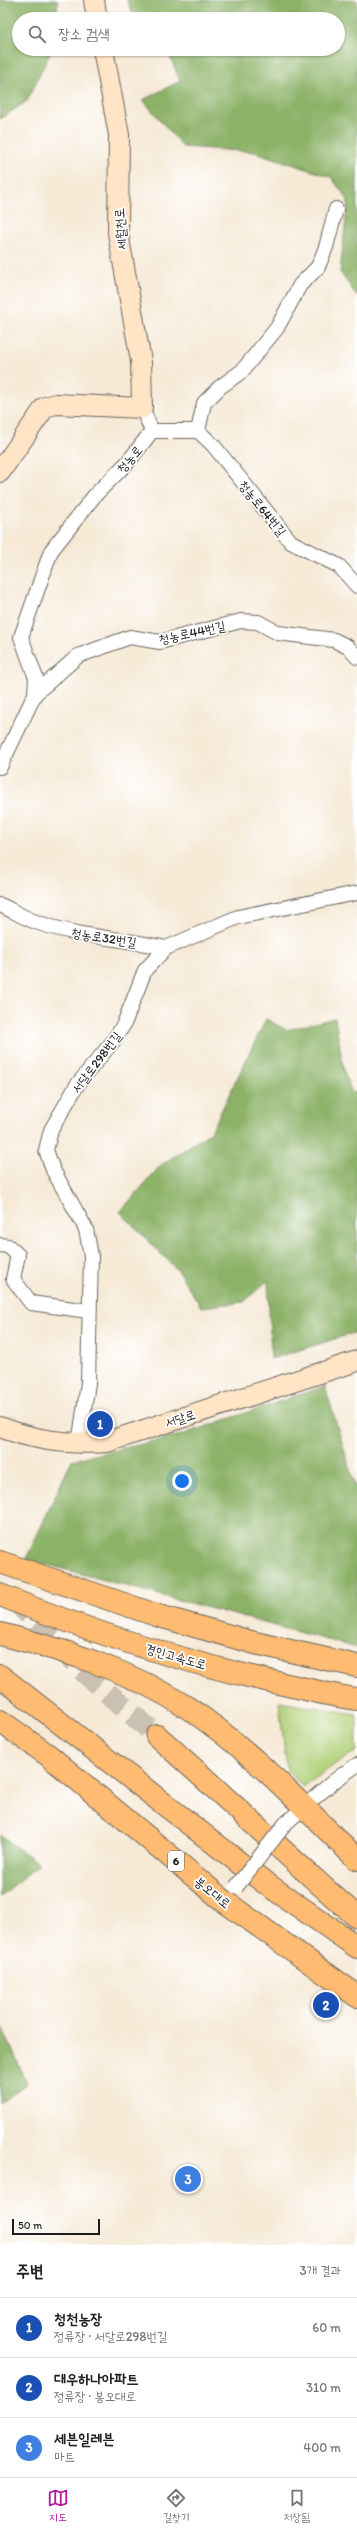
<!DOCTYPE html>
<html lang="ko">
<head>
<meta charset="utf-8">
<style>
  :root { --surface:#fff; --page:#f6f6f6; --text:#202124; --muted:#757577; --line:#e0e0e0; --accent:#b5179e }
  body { margin:0; font-family:Itim,"Poor Story",sans-serif; background:var(--page); color:var(--text) }
  .scale { position:absolute; left:12px; bottom:10px; width:88px; box-sizing:border-box; padding-left:4px; border:2px solid #1c1c1c; border-top:0; font-size:11px; line-height:14px; white-space:nowrap; color:#1c1c1c; -webkit-text-stroke:3px #fff; paint-order:stroke }
  .you { position:absolute; left:182px; top:1481px; width:14px; height:14px; margin:-10px; border:3px solid #fff; border-radius:50%; background:#1a73e8; box-shadow:0 0 0 6px #1a73e833 }
  .badge { display:grid; place-items:center; width:26px; height:26px; border-radius:50%; background:var(--accent); color:#fff; font-size:13px; font-weight:700 }
  .pin { position:absolute; translate:-50% -50%; border:2px solid #fff; box-shadow:0 1px 4px #0006 }
  .list { margin:0; padding:0; list-style:none }
  h2 { display:flex; justify-content:space-between; align-items:center; height:52px; margin:0; padding:0 16px; font-size:17px }
  h2 small { font-size:13px; font-weight:400; color:var(--muted) }
  .list li { display:grid; grid-template-columns:26px 1fr auto; gap:12px; align-items:center; box-sizing:border-box; height:60px; padding:0 16px; border-top:1px solid var(--line) }
  .list b { display:block; font-size:15px; white-space:nowrap }
  .list p { margin:0; font-size:13px; white-space:nowrap; color:var(--muted) }
  .list em { font-size:13px; font-style:normal; color:var(--muted) }
  .icon { flex:none; width:22px; height:22px; fill:none; stroke:currentColor; stroke-width:2; stroke-linecap:round; stroke-linejoin:round }
  .map { position:relative; flex:none; width:357px; height:2245px; overflow:hidden }
  .search { position:absolute; background:var(--surface); box-shadow:0 1px 3px #0004; left:12px; right:12px; top:12px; height:44px; display:flex; align-items:center; gap:10px; box-sizing:border-box; padding:0 14px; border-radius:22px; color:var(--muted); font-size:15px }
  .sheet { height:232px; background:var(--surface) }
  nav { display:flex; justify-content:space-around; align-items:center; box-sizing:border-box; height:56px; border-top:1px solid var(--line); background:var(--surface); font-size:11px; color:var(--muted) }
  nav a { display:grid; justify-items:center; gap:2px }
  nav .on { color:var(--accent) }
  .map>svg:first-child { display:block }
</style>
</head>
<body>
<div class="map">
<svg width="357" height="2245" viewBox="0 0 357 2245">
  <rect width="100%" height="100%" fill="#fff"/>
  <filter id="ink" filterUnits="userSpaceOnUse"><feTurbulence type="fractalNoise" baseFrequency=".025" numOctaves="2"/><feDisplacementMap in="SourceGraphic" scale="8" xChannelSelector="R" yChannelSelector="G"/><feConvolveMatrix kernelMatrix="1 2 1 2 8 2 1 2 1" color-interpolation-filters="sRGB"/></filter>
  <filter id="wash" filterUnits="userSpaceOnUse"><feTurbulence type="fractalNoise" baseFrequency=".012" numOctaves="4" result="noise"/><feDisplacementMap in="SourceGraphic" scale="16" xChannelSelector="R" yChannelSelector="G"/><feGaussianBlur stdDeviation="0.9" result="paint"/><feColorMatrix in="noise" values="0 0 0 0 0 0 0 0 0 0 0 0 0 0 0 0 0 1.4 0 .05"/><feComposite in="paint" operator="in"/></filter>
  <g filter="url(#wash)">
    <rect width="100%" height="100%" fill="#f6ead7"/>
    <path fill="#b1d078" stroke="#66764a" d="M279,1702L357,1714V1751L344,1758L303,1787L287,1770Z"/>
    <path fill="#8cb268" stroke="#546742" d="M0,0H58L56,19H19V49H52L27,101L0,119Z
      M127,0H357V296L340,272L348,200L331,177L255,152L183,147L143,100L180,81L167,49H338V19H135Z
      M335,1018L344,1071L352,1093L357,1092V1332L271,1359L268,1280L244,1302L201,1307L178,1271L120,1212L161,1165L211,1132L266,1019L287,1030Z
      M325,1386L357,1492V1648L26,1559L72,1460L181,1435Z
      M0,1835L39,1864L0,1897Z
      M0,2022L27,2083L0,2104Z"/>
  </g>
  <g filter="url(#ink)">
    <g fill="none" stroke-linecap="round" stroke-linejoin="round">
      <path stroke="#cac1b2" stroke-width="22" stroke-dasharray="22 11" stroke-linecap="butt" d="M14,1599L86,1674L157,1736"/>
      <defs>
        <path id="street" d="M142,408L152,431
          M198,431L213,445L291,542L339,566L357,586
          M35,694L78,656L130,637L160,642L241,621L258,622L278,633L334,640L348,647L357,657
          M0,767L35,694L36,678L21,637L51,551L95,495L128,462L152,431H198L204,403L220,387L242,371L277,328L300,285L318,267L326,247L336,209
          M0,905C12,910 24,918 36,922C78,937 122,938 166,948
          M0,1245L8,1246L18,1255L13,1279L31,1303L88,1311
          M79,1444L88,1383L91,1256L86,1229L53,1170L46,1150L51,1130L77,1085L114,1040L124,1024L145,970L166,948L238,917L357,893
          M286,1823C309,1803 331,1781 357,1765"/>
        <path id="secondary" d="M94,0L97,19
          M0,472L45,407L56,404L142,408L141,361L118,233L119,135L103,49
          M0,1427C36,1441 69,1445 107,1442L357,1361"/>
        <path id="primary" d="M0,1634C65,1650 131,1671 188,1708C249,1748 304,1808 357,1859
          M0,1721L48,1755L224,1901L357,1996"/>
        <path id="highway" d="M0,1562L159,1616L255,1643L357,1666
          M0,1595C91,1632 186,1663 283,1684C307,1689 332,1696 357,1699
          M0,1676L264,1882L357,1947
          M157,1736C225,1796 289,1858 357,1917"/>
      </defs>
      <use href="#street" stroke="#68645d" stroke-width="16"/>
      <use href="#secondary" stroke="#68645d" stroke-width="22"/>
      <use href="#primary" stroke="#68645d" stroke-width="24"/>
      <use href="#highway" stroke="#68645d" stroke-width="24"/>
      <use href="#street" stroke="#fff" stroke-width="14"/>
      <use href="#secondary" stroke="#ffe4c6" stroke-width="20"/>
      <use href="#primary" stroke="#febb71" stroke-width="22"/>
      <use href="#highway" stroke="#febb71" stroke-width="22"/>
      <defs>
        <path id="street-bridge" d="M236,1887L286,1823"/>
      </defs>
      <use href="#street-bridge" stroke="#68645d" stroke-width="16" stroke-linecap="butt"/>
      <use href="#street-bridge" stroke="#fff" stroke-width="14"/>
    </g>
  </g>
  <g text-anchor="middle" stroke-width="3.5" stroke-linejoin="round" paint-order="stroke">
    <rect fill="#fff" stroke="#606060" stroke-width="1" x="168" y="1851" width="16" height="20" rx="3"/>
    <g font-size="12" font-weight="bold" fill="#1c1c1c">
      <text x="176" y="1865">6</text>
    </g>
    <g font-size="13" fill="#1c1c1c" stroke="#fff">
      <text transform="translate(120 229) rotate(-94)" y="5">세월천로</text>
      <text transform="translate(129 459) rotate(-49)" y="5">청농로</text>
      <text transform="translate(263 508) rotate(51)" y="5">청농로64번길</text>
      <text transform="translate(192 632) rotate(-12)" y="5">청농로44번길</text>
      <text transform="translate(104 937) rotate(9)" y="5">청농로32번길</text>
      <text transform="translate(96 1062) rotate(-53)" y="5">서달로298번길</text>
      <text transform="translate(180 1418) rotate(-18)" y="5">서달로</text>
      <text transform="translate(176 1656) rotate(16)" y="5">경인고속도로</text>
      <text transform="translate(213 1892) rotate(39)" y="5">봉오대로</text>
    </g>
  </g>
</svg>
<div class="scale">50 m</div>
<div class="you"></div>
<div class="pin badge" style="left:100px;top:1424px;background:#1a4fb4">1</div>
<div class="pin badge" style="left:326px;top:2005px;background:#1a4fb4">2</div>
<div class="pin badge" style="left:188px;top:2179px;background:#3f7fe0">3</div>
<div class="search"><svg class="icon" aria-label="search" viewBox="0 0 24 24"><circle cx="10" cy="10" r="6"/><path d="M15 15l6 6"/></svg>장소 검색</div>
</div>
<section class="sheet">
<h2>주변<small>3개 결과</small></h2>
<ul class="list">
<li><span class="badge" style="background:#1a4fb4">1</span><div><b>청천농장</b><p>정류장 · 서달로298번길</p></div><em>60 m</em></li>
<li><span class="badge" style="background:#1a4fb4">2</span><div><b>대우하나아파트</b><p>정류장 · 봉오대로</p></div><em>310 m</em></li>
<li><span class="badge" style="background:#3f7fe0">3</span><div><b>세븐일레븐</b><p>마트</p></div><em>400 m</em></li>
</ul>
</section>
<nav>
<a class="on"><svg class="icon" aria-label="map" viewBox="0 0 24 24"><path d="M3 6l6-2 6 2 6-2v14l-6 2-6-2-6 2zM9 4v14M15 6v14"/></svg>지도</a>
<a><svg class="icon" aria-label="directions" viewBox="0 0 24 24"><path d="M12 3l9 9-9 9-9-9zM9 14v-3h6M13 9l2 2-2 2"/></svg>길찾기</a>
<a><svg class="icon" aria-label="saved" viewBox="0 0 24 24"><path d="M7 4h10v16l-5-4-5 4z"/></svg>저장됨</a>
</nav>
</body>
</html>
